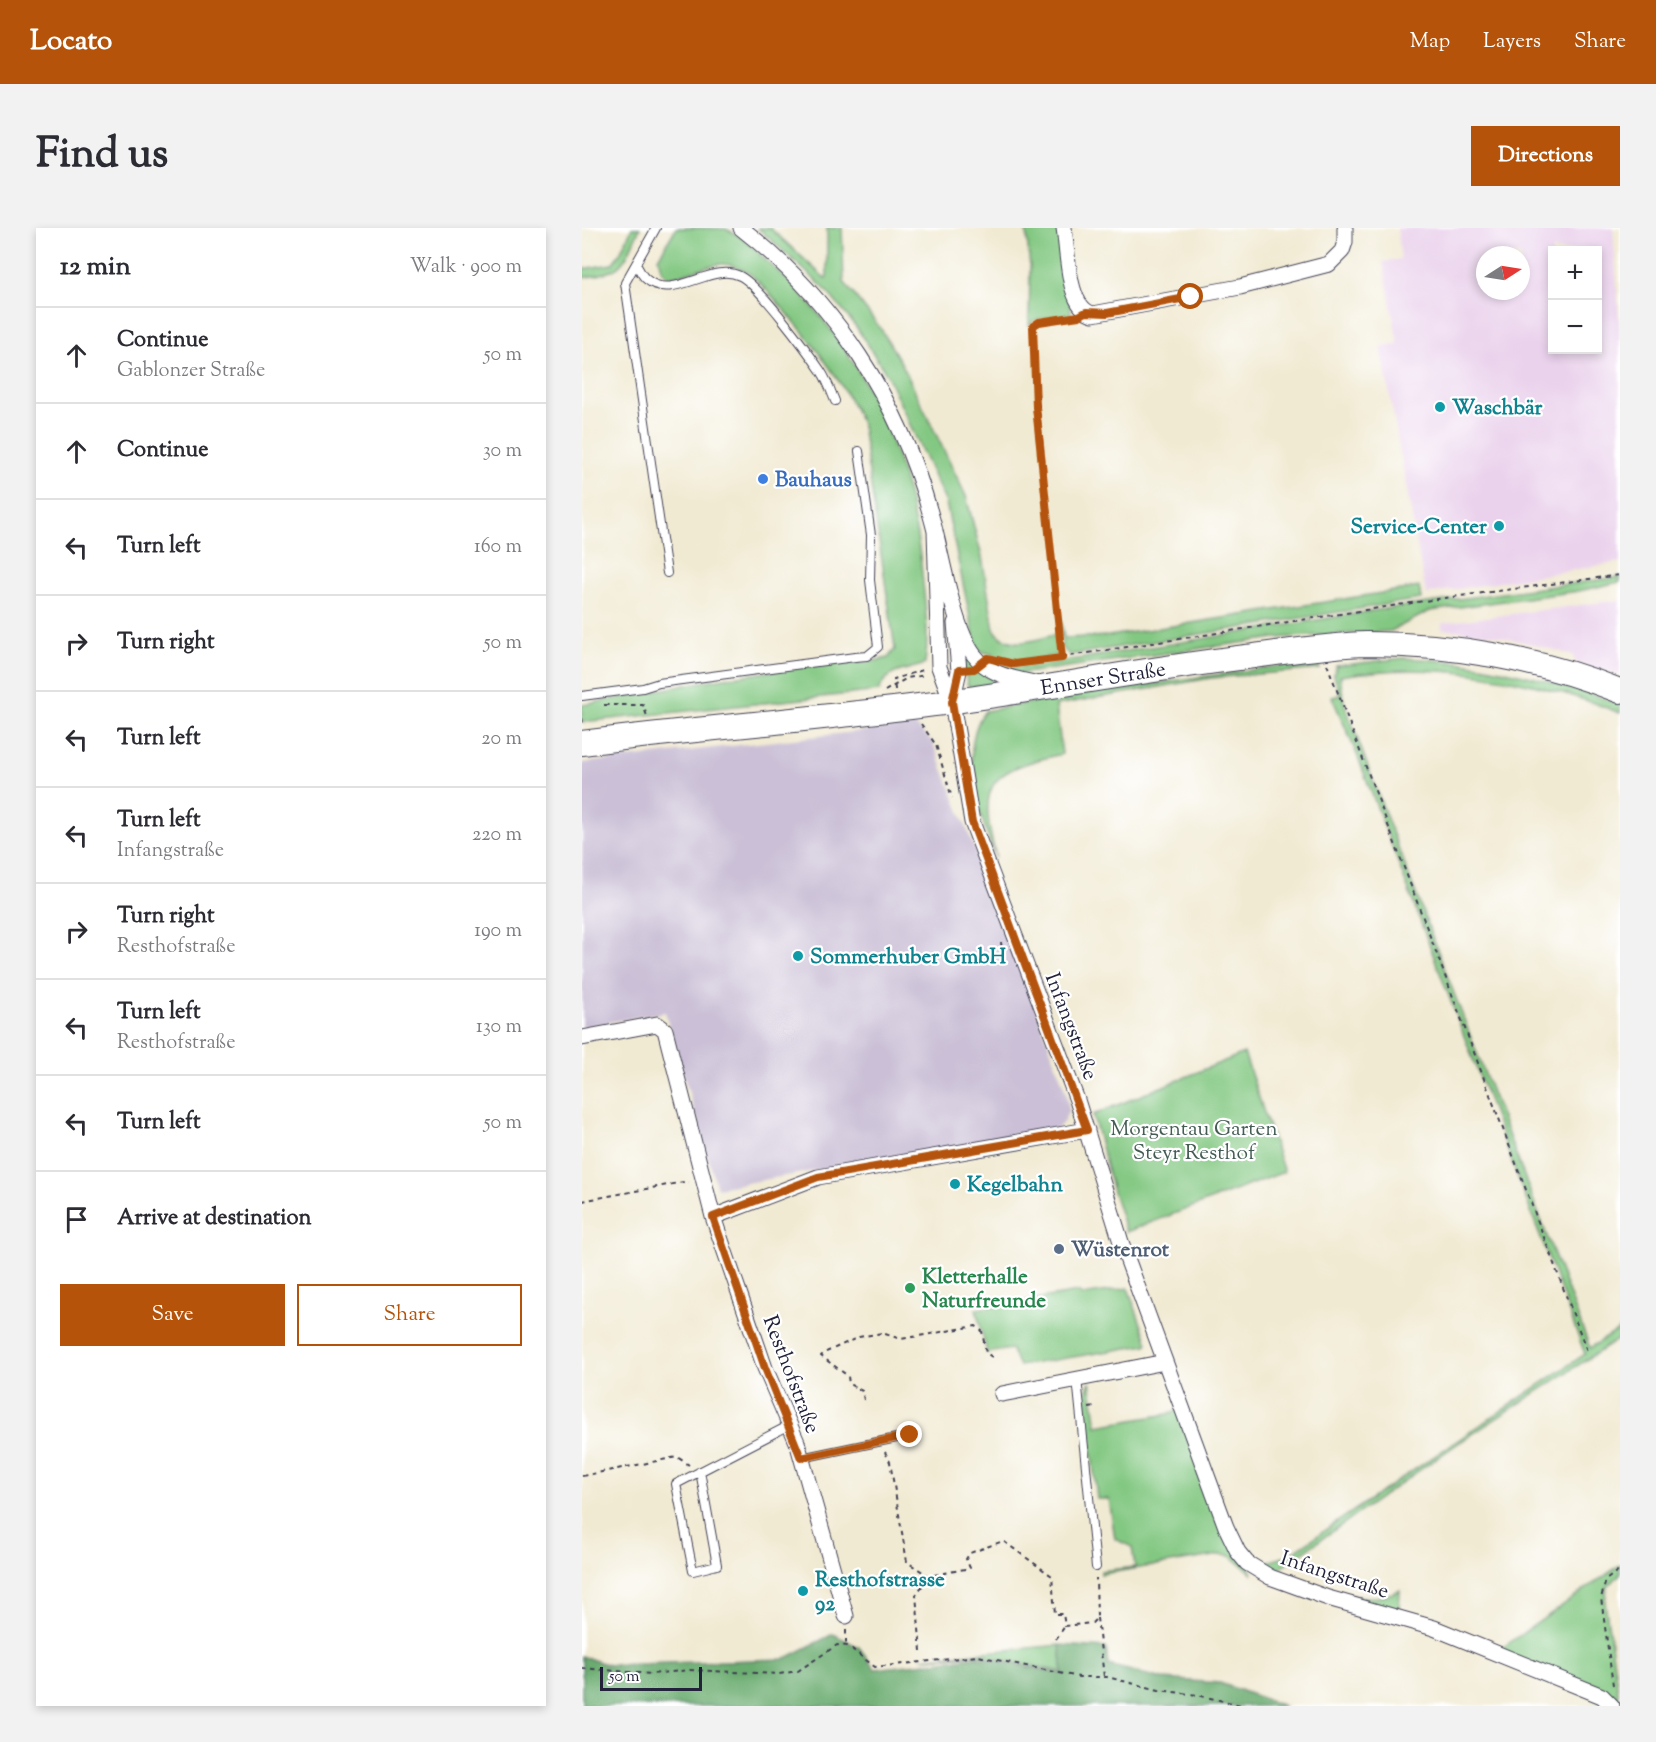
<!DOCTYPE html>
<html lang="en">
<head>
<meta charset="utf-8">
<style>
  :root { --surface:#fff; --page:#f2f2f3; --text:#2b2b33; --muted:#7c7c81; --line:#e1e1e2; --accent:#b45309 }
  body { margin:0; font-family:"Sorts Mill Goudy",serif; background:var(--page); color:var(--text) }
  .controls { position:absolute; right:18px; top:18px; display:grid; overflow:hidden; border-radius:0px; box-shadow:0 3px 9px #0003 }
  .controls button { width:54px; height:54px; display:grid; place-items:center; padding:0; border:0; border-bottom:2px solid var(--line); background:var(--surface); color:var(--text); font:30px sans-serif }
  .compass { position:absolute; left:894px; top:18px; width:54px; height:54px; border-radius:50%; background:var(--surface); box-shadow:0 3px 9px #0003; rotate:78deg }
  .scale { position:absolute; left:18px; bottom:15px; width:102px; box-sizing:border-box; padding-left:6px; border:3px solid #22223b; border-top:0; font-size:16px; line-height:21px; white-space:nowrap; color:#22223b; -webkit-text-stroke:4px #fff; paint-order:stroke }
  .stop { position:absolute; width:18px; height:18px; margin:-14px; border:4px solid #b45309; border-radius:50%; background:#fff }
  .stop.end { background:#b45309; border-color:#fff; box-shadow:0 2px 6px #0008 }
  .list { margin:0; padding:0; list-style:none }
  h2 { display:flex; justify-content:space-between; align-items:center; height:78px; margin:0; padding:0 24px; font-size:26px }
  h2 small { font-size:20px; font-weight:400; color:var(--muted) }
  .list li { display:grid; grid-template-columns:39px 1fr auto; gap:18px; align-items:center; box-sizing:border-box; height:96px; padding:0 24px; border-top:2px solid var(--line) }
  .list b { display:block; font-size:22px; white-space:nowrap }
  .list p { margin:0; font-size:20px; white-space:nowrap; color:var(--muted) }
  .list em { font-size:20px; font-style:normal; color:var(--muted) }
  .actions { display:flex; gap:12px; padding:18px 24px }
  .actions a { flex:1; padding:14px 0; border:2px solid var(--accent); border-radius:0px; text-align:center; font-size:21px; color:var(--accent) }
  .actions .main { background:var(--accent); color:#fff }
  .icon { flex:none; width:33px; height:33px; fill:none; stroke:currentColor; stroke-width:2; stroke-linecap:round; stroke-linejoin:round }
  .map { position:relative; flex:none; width:1038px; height:1478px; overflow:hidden; border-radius:0px }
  header { display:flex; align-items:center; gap:36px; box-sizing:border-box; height:84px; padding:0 30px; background:var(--accent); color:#fff }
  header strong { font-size:28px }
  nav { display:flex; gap:33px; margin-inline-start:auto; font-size:21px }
  .intro { display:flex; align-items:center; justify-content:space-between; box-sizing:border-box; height:144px; padding:0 36px }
  h1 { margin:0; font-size:42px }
  .button { padding:15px 27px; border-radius:0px; background:var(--accent); color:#fff; font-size:21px; font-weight:700 }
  main { display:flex; gap:36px; padding:0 36px }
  aside { flex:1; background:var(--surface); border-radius:0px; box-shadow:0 3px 9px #0003 }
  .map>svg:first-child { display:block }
</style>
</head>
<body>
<header>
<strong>Locato</strong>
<nav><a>Map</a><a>Layers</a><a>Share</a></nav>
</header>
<div class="intro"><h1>Find us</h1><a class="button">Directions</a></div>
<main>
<aside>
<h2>12 min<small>Walk · 900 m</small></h2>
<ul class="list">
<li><svg class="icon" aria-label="ahead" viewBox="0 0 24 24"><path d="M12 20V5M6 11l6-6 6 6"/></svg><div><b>Continue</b><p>Gablonzer Straße</p></div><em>50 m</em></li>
<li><svg class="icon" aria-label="ahead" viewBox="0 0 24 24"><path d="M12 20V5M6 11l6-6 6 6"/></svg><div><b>Continue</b></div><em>30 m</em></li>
<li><svg class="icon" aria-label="left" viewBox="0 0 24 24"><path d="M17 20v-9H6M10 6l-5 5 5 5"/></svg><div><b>Turn left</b></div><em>160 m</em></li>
<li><svg class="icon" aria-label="right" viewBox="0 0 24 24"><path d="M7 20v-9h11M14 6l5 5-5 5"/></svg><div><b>Turn right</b></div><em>50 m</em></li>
<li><svg class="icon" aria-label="left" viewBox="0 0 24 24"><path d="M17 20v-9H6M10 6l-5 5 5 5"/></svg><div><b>Turn left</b></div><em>20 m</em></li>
<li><svg class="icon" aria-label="left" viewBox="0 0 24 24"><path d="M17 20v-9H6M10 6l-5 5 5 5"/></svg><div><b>Turn left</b><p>Infangstraße</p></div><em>220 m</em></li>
<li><svg class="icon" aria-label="right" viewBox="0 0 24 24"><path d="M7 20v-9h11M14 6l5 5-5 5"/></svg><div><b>Turn right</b><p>Resthofstraße</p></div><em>190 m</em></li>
<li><svg class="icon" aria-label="left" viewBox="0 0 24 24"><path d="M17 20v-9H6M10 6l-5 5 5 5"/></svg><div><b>Turn left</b><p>Resthofstraße</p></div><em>130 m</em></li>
<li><svg class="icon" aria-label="left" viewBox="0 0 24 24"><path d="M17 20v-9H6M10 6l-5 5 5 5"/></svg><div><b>Turn left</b></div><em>50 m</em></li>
<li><svg class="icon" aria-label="arrive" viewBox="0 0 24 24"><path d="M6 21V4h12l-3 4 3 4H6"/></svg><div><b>Arrive at destination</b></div></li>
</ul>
<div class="actions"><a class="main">Save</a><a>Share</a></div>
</aside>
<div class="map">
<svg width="1038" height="1478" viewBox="0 0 1038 1478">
  <rect width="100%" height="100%" fill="#fff"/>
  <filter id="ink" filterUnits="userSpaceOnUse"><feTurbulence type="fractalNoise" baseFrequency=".0167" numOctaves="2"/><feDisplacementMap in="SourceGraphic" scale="12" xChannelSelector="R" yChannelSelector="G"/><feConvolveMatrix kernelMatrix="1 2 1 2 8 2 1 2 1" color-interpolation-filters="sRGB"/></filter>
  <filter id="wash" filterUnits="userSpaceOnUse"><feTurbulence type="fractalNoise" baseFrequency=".008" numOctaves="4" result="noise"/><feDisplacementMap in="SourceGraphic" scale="24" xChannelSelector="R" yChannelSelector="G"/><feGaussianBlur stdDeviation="1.35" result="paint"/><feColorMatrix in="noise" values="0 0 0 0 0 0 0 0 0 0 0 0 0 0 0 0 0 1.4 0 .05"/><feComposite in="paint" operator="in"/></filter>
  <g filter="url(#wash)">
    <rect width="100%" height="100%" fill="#f1ead3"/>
    <path fill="#ead1ec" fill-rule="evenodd" d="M815,0H1031L1038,108V334L844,366L799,119L816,116L801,34L819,31ZM970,22H1016V122H970ZM903,27H939V63H903Z
      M1038,372V447L993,434L991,427L950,416L909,406L860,401V395Z"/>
    <path fill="#cabfd6" d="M333,497L350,513L440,741L484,865L487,881L482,893L476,900L135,960L83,784L0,799V535Z"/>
    <path fill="#83c882" stroke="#52755e" stroke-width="1.5" d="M50,0H58C40,38 44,43 0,50V41L30,36L38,25Z
      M94,0C109,0 131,0 144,1C161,8 177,26 190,38C282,119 331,235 341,355C344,382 347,409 343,436C325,443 304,441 297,463L0,494V477L129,452L240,436L287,434L306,430L313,421L280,198C261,148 208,86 171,48C136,23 122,44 86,49L80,44L76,30Z
      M176,0H188L243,50H245V0H260L262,54L299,101L320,136L384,268L400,329L412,401C426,423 451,412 472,407L475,428L435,433L398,423L393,413L364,275L305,147L275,100L242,60Z
      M444,0H478L489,86L453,92L447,97L448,39Z
      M1038,349V354L997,363L848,383L809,403L693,410L442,445H433L409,436L410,433L428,439L453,438L802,381Z
      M837,359L839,371L488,427L480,420L476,375L482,410L527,408Z
      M385,426L396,441L412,452V456L388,459L385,456L381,427Z
      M821,430C896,432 967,451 1038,476V485C950,449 852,433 758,448L762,474L806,593L1008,1120L1038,1101V1110L878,1214L694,1343C706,1356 777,1371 796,1369C804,1368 811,1365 818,1362L817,1384L682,1342L679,1336L705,1328L1003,1126L774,524L750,469L758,467L752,447L754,438Z
      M735,433L738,441L629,450L474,477L480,526C406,543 395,554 414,630C398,591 375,520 403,483L494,466Z
      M662,825L702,944L544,1004L531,964L511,887Z
      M546,1060L566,1115L564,1117L437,1138L429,1121L405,1125L394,1081L496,1064L500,1067Z
      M508,1153L515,1198L586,1186L597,1181L670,1346L649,1328L638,1327L519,1346V1343L553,1339L550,1319L533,1311L527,1271H515L503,1167Z
      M1038,1337V1346L1025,1360L1023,1374L1038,1478L917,1422Z
      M478,1417L481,1444L396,1427L340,1430Z"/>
    <path fill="#6aac70" stroke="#466756" stroke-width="1.5" d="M251,1406L277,1419L293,1441L395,1429L481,1446L478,1417L524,1420L526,1437L581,1451L638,1455L702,1478H0V1428L27,1437L202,1431Z"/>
  </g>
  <g filter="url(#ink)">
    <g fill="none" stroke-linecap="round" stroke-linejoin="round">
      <defs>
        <path id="service" d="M74,0L43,55L85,345
          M54,36C57,41 60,48 64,51C91,75 130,33 158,48C177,57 226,124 239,143C245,152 249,163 253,173
          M0,468L61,460L77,455L273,429L285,428L296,419L288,352L289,307L277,223
          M495,1150L514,1339
          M219,1230L329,1207
          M118,1243L135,1337L111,1343L94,1256L208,1197"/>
        <path id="minor" d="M159,0C253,73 318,173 349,288C360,325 370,397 392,427C408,448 432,450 456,456
          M482,0C486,24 485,80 511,86L658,59L747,36L760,23L763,14V0
          M353,302L357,439L370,474L390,594L495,872L539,1014L644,1299L656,1324L665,1335L688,1349L746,1370L852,1400L1020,1468L1030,1478
          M370,474L377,443L373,395
          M0,810L75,796L83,802L131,989L183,1140L215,1214L264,1388
          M131,989L236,949L505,902
          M420,1166L583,1134"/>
        <path id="primary" d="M0,515C122,499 245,491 367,474C466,460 565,441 664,429C704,424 745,417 785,416C870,416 959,431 1038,463"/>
      </defs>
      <use href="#service" stroke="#414052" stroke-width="10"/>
      <use href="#minor" stroke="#414052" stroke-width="17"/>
      <use href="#primary" stroke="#414052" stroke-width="26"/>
      <path stroke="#414052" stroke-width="2" stroke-dasharray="4.5 4.5" stroke-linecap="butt" d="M480,430L450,111L451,98L457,94L490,89
        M435,436L855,371L1038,347
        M745,436L1005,1123
        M313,462L312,451L344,441
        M303,463L325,450L344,447
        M22,477H61L65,488
        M0,490L1,497
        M339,496L354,517L370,570
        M419,714L420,724L425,725
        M0,973L107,953
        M282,1172L280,1163L267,1156L266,1148L239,1128L242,1125L277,1109L300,1105L319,1111L394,1098L400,1103L404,1125L410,1129
        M507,1180L514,1179
        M303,1224L308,1234L325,1334L347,1348L388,1340L384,1331L388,1325L421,1313L470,1348L473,1386H481L483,1398L510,1395L515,1390L514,1350
        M0,1248L95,1229L107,1237
        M515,1390L522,1449
        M264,1402V1417
        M474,1411L483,1398
        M339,1423L334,1367L347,1348
        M0,1440L69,1446L108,1442L197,1446L216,1443L255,1417L266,1418L293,1439L396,1428L497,1449H525L577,1462L615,1467L664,1478
        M1031,1457L1019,1370L1024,1352L1038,1341"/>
      <use href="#service" stroke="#fff" stroke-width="8"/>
      <use href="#minor" stroke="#fff" stroke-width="15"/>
      <use href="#primary" stroke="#fff" stroke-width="24"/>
    </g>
  </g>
  <g fill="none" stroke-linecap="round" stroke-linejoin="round" filter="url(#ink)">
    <path stroke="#b45309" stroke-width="8" d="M328,1207L219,1230L183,1140L131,989L236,949L505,902L390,594L370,474L377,442L392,441L406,430L432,436L480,430L454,179L451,98L457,94L497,88L504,84L525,85L609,69"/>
  </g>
  <g fill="#0f9aa8" stroke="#fff" stroke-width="2">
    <circle cx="858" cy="179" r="6"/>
    <circle cx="917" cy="298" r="6"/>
    <circle cx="216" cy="728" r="6"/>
    <circle cx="373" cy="956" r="6"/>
    <circle cx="221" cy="1363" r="6"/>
  </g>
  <circle fill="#3f7fe0" stroke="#fff" stroke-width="2" cx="181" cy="251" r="6"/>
  <circle fill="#5c6f8a" stroke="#fff" stroke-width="2" cx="477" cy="1021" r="6"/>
  <circle fill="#2e9e5b" stroke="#fff" stroke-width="2" cx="328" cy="1060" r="6"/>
  <g text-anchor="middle" stroke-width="4.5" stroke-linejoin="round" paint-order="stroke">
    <g font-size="21" font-weight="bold" fill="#0d838f" stroke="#fff" text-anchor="start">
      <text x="870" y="186">Waschbär</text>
      <text x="905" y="305" text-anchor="end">Service-Center</text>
      <text x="228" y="735">Sommerhuber GmbH</text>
      <text x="385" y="963">Kegelbahn</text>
      <text x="233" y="1358">Resthofstrasse<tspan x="233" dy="24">92</tspan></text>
    </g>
    <g font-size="21" font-weight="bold" fill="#366cbe" stroke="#fff" text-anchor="start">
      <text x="193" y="258">Bauhaus</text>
    </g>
    <g font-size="21" fill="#22223b" stroke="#fff">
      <text transform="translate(521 450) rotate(-9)" y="7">Ennser Straße</text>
      <text transform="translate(490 798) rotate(69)" y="7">Infangstraße</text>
      <text transform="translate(210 1146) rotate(69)" y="7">Resthofstraße</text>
      <text transform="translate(753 1346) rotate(18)" y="7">Infangstraße</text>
    </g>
    <g font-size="21" fill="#445c54" stroke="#fff">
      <text x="612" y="907">Morgentau Garten<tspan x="612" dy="24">Steyr Resthof</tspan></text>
    </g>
    <g font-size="21" font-weight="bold" fill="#4e5e75" stroke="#fff" text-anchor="start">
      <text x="489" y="1028">Wüstenrot</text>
    </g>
    <g font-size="21" font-weight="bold" fill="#27864d" stroke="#fff" text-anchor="start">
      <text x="340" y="1055">Kletterhalle<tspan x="340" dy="24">Naturfreunde</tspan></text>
    </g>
  </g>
</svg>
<div class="controls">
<button>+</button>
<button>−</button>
</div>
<svg class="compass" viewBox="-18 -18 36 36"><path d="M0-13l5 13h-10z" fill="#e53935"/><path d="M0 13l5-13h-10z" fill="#7c7c81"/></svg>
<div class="scale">50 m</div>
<div class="stop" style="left:609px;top:69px"></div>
<div class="stop end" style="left:328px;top:1207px"></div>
</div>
</main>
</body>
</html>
